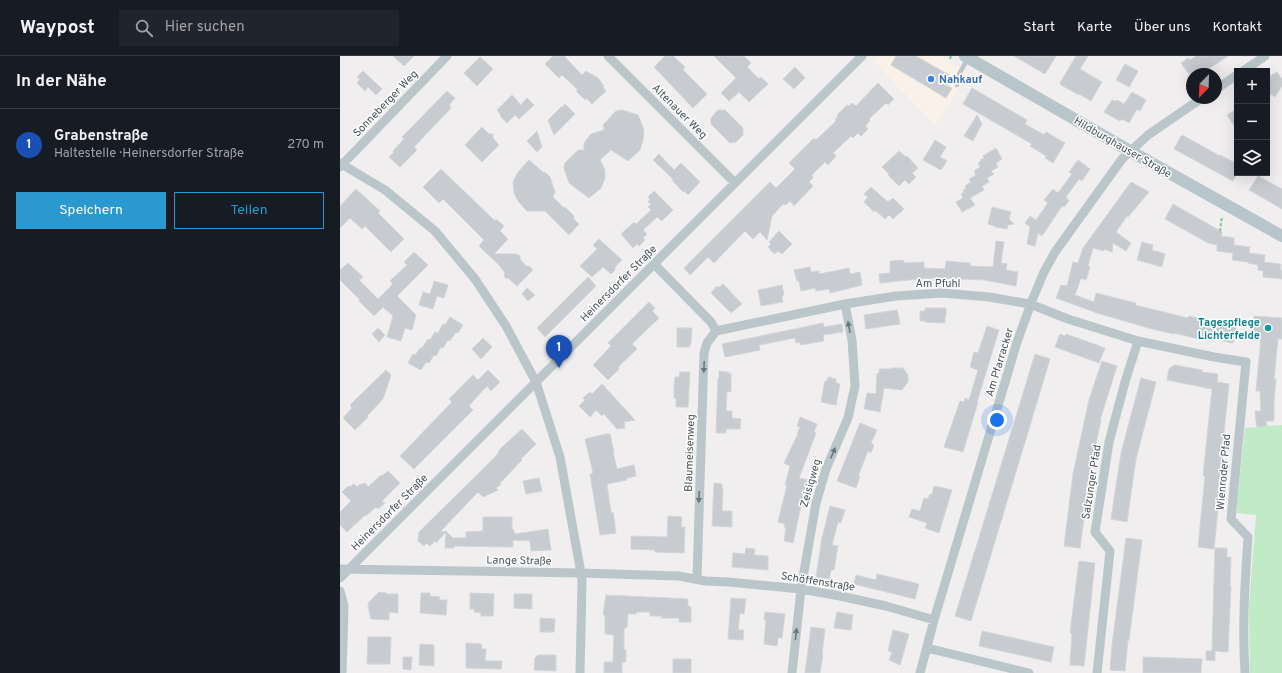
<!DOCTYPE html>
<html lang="de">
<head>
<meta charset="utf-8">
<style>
  :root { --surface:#171b24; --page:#20242c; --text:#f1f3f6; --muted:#9ea1a6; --line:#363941; --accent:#2999d0 }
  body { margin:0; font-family:Overpass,sans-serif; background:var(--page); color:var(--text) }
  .controls { position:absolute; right:12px; top:12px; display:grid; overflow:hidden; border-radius:0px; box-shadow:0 4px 16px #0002 }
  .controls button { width:36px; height:36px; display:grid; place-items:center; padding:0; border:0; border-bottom:1px solid var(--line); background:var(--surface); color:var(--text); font:20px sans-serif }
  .compass { position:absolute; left:846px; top:12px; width:36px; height:36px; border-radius:50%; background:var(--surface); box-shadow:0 4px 16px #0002; rotate:203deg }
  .you { position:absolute; left:657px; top:364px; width:14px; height:14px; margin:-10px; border:3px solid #fff; border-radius:50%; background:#1a73e8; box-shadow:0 0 0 6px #1a73e833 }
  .badge { display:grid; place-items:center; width:26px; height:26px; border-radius:50%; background:var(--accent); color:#fff; font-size:13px; font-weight:700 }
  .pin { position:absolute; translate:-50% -33px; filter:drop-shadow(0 1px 2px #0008) }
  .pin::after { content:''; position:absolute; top:21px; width:14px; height:12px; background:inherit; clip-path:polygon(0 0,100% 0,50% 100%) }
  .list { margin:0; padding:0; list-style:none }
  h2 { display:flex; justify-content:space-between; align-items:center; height:52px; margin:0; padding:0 16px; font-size:17px }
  h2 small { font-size:13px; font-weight:400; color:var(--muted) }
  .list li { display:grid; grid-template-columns:26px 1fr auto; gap:12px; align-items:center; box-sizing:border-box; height:72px; padding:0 16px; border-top:1px solid var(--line) }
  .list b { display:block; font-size:15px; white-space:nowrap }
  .list p { margin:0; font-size:13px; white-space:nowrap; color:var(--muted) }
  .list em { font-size:13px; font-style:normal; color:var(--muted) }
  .actions { display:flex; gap:8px; padding:12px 16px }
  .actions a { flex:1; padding:9px 0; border:1px solid var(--accent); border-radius:0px; text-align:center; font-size:14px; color:var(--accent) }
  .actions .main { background:var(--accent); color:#fff }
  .icon { flex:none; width:22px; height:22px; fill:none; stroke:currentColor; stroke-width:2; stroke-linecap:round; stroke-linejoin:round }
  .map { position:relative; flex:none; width:942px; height:617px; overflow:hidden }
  header { display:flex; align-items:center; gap:24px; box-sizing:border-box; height:56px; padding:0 20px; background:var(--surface); border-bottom:1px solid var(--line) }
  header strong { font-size:19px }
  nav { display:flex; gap:22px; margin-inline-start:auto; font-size:14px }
  .search { width:280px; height:36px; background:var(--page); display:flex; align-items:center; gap:10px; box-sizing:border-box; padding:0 14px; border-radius:0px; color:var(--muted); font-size:15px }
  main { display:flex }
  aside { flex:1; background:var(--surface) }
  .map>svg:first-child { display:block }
</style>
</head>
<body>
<header>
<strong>Waypost</strong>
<div class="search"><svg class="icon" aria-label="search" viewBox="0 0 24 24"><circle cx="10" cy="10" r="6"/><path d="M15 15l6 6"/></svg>Hier suchen</div>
<nav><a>Start</a><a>Karte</a><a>Über uns</a><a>Kontakt</a></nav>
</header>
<main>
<aside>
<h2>In der Nähe<small></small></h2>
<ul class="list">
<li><span class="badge" style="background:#1a4fb4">1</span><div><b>Grabenstraße</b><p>Haltestelle · Heinersdorfer Straße</p></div><em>270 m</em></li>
</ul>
<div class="actions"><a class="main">Speichern</a><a>Teilen</a></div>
</aside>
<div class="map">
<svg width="942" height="617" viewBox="0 0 942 617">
  <rect width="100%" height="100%" fill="#f0eeef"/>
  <path fill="#faf1e8" d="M539,0H601L629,17L596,69L533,5Z"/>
  <path fill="#c0ebc6" d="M942,369V617H910L909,550L916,459L896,457L905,372Z"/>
  <path fill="#c8ccd0" stroke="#d2d6d9" d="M53,0H74L64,10Z
    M213,0H224L242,19L246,15L258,22L264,30L263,31L266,35L252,48L246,42L245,44L236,35L238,34L222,19L219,22L205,8Z
    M325,0H333L345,11L343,14L367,38L353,52L314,11Z
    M374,0H404L411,7L407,11L419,23L421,21L428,28L409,46L399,36L389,45L381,37L396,22Z
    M556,0H576L609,19L604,28L612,32L606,42L551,9Z
    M674,0H716L705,18Z
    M736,0H748L740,13L762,26L751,45L739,38V39L721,29V28L720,27Z
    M856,0H888L861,18H849L841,7L848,2L850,4Z
    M140,1L153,13L137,30L124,17Z
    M785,8L798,15L789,31L776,24Z
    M455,11L465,22L454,33L443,23Z
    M23,15L42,33L36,39L28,31L25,35L17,27L20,23L17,21Z
    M937,16L942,23V30L935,41L927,36V22Z
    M538,27L554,43L548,49L546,47L529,63L530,65L525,70L528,73L521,80L518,77L513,82L511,80L493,97L496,100L488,109L485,106L472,119L473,122L469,126L473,130L454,150L450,145L446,149L443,148L432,160L427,184L420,176L413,183L405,175L374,207L368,201L350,219L344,212L430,126L436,132L455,113L449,107L474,82L476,84L496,65L495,64L498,60L497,59L507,49L509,50L512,47L516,50Z
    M632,32L687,64L685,68L704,79L706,76L725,87L713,107L705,102L706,100L690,90L692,88L623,48Z
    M107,35L115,42L109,49L111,52L74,91L77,94L60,111L49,101L54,96L53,95L64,83L62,81Z
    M792,36L806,44L800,55L797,53L789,67L782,63L780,65L776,63L764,56L772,44L776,45L777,44L784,48Z
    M172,39L181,49L187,42L194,49L179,63L175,59L167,67L160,60L161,59L157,54Z
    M225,48L235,58L214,79L208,64L221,51H223Z
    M897,53V74L887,59Z
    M282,54L298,59L304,74L303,84L300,94L288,105L271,94L260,104L265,114V122L261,132L249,142L229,127L224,112L225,107L238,94H244V87L251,78L264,74L263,69L276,55Z
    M378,54H385L403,72V79L396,86L390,87L371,68V62Z
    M637,59L642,68L633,85L624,80Z
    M142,71L149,78H153V82L159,89L142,106L125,89Z
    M197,75L202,91L197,96L187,85Z
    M842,79L880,100V99L897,108V118L893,125L834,93L841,80H842Z
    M595,84L606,91L600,101L607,105L601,114L583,104Z
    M656,92L662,103L656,107L658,111L651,115L654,118L647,122L649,126L642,130L644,134L630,142L635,149L622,156L616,146L623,142L621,138L624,136L623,134L626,133L625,130L631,126L629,123L636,119L634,115L640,111L638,107L641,105L640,104L644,102L643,100Z
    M559,95L566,101L567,100L578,112L572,117L576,121L569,128L565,124L559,130L548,119L549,118L542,111Z
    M319,98L334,114L341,107L360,126L348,139L344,135L343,136L332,124L333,123L313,104Z
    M189,104L204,117L205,116L210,121L215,136L213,141L224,152L225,151L234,160L233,162L239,168L229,179L205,155H187L178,145L174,137L173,126L178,116Z
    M738,104L750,113L742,125L739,123L726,141L729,145L724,151L722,150L702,180L698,177L695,190L687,188L690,171L685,167L690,160L696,164L708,147L704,144L713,133L718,137L732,118L729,116Z
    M101,113L155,165L156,163L164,170L160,175L168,183L154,198H177L180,200V203L186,210H189L193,214L177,230L168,222H165L164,215L160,211H161L139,190L144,184L103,143L99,147L83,131Z
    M918,120L942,133V153L909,134Z
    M791,126L809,136L788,161L787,160L776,176L791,187L786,195L773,187L772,196L764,193V195L753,192L748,210L750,211L746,224L741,222L735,239L754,246L756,237L796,247L795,249L848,262L849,260L874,266V263L897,268L893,287L860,280L859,283L834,277V278L812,273L757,257L716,242L721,229L727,230L733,206L738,207L743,192Z
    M531,131L548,146L553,142L564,153L553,163L549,159L545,163L535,154L534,156L524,146L528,141L524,138Z
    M16,133L40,155L38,157L64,183L51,196L25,170L22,173L10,162L0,172V150Z
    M314,135L333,154L322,165L317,161L303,174L307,178L303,182L305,184L299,190L297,188L293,192L281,178L294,166L296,168L311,154L308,151L311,148L308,146L310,143L308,141Z
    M833,148L882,176L881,180L894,182V189L910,191L909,197L925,199L924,206L941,208L940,214H942V223L923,221V215L918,214V209L908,207V206L892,204L893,197L877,195V189L868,187L825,163Z
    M652,151L671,156L669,163L674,168L668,169L667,173L656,171L655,170L648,168Z
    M439,175L452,188L442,198L438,195L434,198L428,191L431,188L429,186Z
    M259,183L282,204L275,211V214L271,218L263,211L252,221L240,210L257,193L253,189Z
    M656,185L664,186L661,207L667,208L666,214L678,216L676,230L644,224L598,222L578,223L540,227L539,218L550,217V206H551V205L563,204L564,207L584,206V212L605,213L606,205L630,207V210L653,211Z
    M802,186L813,189L812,194L825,198L822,211L797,204Z
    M74,196L88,209L57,240L76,259L72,274L65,272L61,285L47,281L53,260L43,251L34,260L19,245L20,244L0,224V214L8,207L23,221L19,224L38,243L53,228L50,225L67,209L64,206Z
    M470,211L471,216L479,215V218L509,212L510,218L520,216L522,229L490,237L489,233L476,235L475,232L461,235L459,225H457L454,214Z
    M248,221L256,230L205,281L197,272Z
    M94,225L108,229L104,242L97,240L93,253L79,249L83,236L90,238Z
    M383,228L402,248L391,257L371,237L377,230L378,232Z
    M442,229L444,239L442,240L443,246L421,250L418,234Z
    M187,232L195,239L188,245L182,238Z
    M309,246L315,252L312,255L319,262L292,288L297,293L278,311L279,313L268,324L253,309L271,290L268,287Z
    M585,252H606V260H605V267L585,266V265H580V255H585Z
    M557,254L560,268L526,273L524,259Z
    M914,260L942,262V283H938L934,323H936L934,346V365H926L927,370L917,371L916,365L915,355H921L920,335H916L921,282L913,281Z
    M110,261L123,269L118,277L116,276L110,285L108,284L103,292L101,291L96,300L94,299L89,307L86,306L81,314L68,307L73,298L75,299L81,291L82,292L88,283L90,284L95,276L98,277L103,268L105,269Z
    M483,267L484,271L502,268L503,276L483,279L484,285L460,289V286L456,287L455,282L419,289L420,294L385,301L382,288Z
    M647,270L659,274L637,346H638L623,396L604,391L620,345L624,346L625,342L629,344L638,314L630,311L634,296L638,297Z
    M38,272L45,279L39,286L32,278Z
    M337,272H352L351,288H350V291H337Z
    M720,278L725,280L726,278L765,292L759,307L715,291Z
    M143,282L152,291L141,303L132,293Z
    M695,298L710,303L631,565L615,560Z
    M762,305L777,310L760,364H761L746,434H748L740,492L724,490L733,418L749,344Z
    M834,309L862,314V316L878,318L877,326L889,328L878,435H880L874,493L858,491L865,420H863L872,333L827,324L829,313Z
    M551,312H563L568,319V326L562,334L544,332L540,356L524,353L527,337L536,338L537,317L539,318V313H551Z
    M46,314L51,319L43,343L27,360L28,361L15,374L3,362L12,352L10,349Z
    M148,314L160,326L151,335L147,330L133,345L129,350L133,354L74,413L60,400L112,346L109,343L133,319L138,324Z
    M379,315L387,316L391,318V336L387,335L386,355H392V362L401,363L400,373H386V377H376L378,322H379Z
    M340,316H350L348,351H336V342H334V331L335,321H339Z
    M488,321L496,323V327L500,328L496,349L481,346L485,325H487Z
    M801,322L816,326L796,403L787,466L771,463L781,397Z
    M262,328L295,364L284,366L285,372L277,373L264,358L262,360L256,354L250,361L239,350L245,344L243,342L250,336L252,338Z
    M460,361L477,368L474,376L476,377L459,422L468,424L464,436L453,487L444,485L446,472L444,471L445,468L438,466L447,429H445L450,410L444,407L458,378H457L460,371L457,370Z
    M520,367L537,374L531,387L534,389L531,397L528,395L518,420H520L516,432L497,425Z
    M182,373L196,388L181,403L182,404L160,427L161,428L156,432L158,434L143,441L138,436L100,476L106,475L113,482H126V476L143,475V461H172V473H173L175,478L208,473L211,494L191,495L190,485L173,484V491L114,490V492H105L106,476L96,487L95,485L90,490L86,487L84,490L78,485L79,476L157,399L160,393Z
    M266,378H270L274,396H273L277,413L294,409L296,420L287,422V424L267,428L271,457L273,456L276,477L260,479L250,418L253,417L245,383Z
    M48,415L60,427L42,445L45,447L38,453L36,451L26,460L25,459L7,476L0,469V456L11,445L2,436L8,430L9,431L14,428L17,431L19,429L25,427L28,431L41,419L42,420Z
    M199,422L202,435L186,438L183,425Z
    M374,427L382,428V432H383L382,455H392V471L372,470Z
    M594,430L612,434L599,477L585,472L587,467L569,461L572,453L580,455L584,442L588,443L590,438L592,439Z
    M490,450L505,454L501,467L498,466L492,489L498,490L494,514H491L489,523L476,521L482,482Z
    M328,460L342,461L341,471H345L344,497L315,496V494L291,493V480L327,481Z
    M786,482L802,484L789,584H788L785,615L770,614L772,589Z
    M406,492L415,493L414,499L428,500V514L392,511L393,497L405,498Z
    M875,492H887V501H891L890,530H891L888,596L875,595V605L866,604V595H872Z
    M739,505L755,507L744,610L730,609L732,578L730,577Z
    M537,518L579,528L575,543L514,528L516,519L536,524Z
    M39,536L46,537V538H58V557L49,556V564L31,563L28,550L29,546Z
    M81,537H90V540L100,541L99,544H107L106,559L80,557Z
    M130,537L154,538L153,560H141V557L134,556V553H130Z
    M174,538H192V553L174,552Z
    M266,539L348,543V550L351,551V566H339V562H321L322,560H310V556H297L296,558H288L287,571L284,573V594H286V606H282V617H264V606H273L274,579L265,578V560L263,558Z
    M391,542L406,543L404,558L400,557L398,574H404L403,584L388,583Z
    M425,556L445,558L442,582H438L437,590L424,588L426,564H424Z
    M497,556L513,559L511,574L494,572Z
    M200,562L215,563L214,576H200Z
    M471,571L485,573L482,599H483L480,617H465Z
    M553,574L569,578L560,609L549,604L552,596L548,595Z
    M642,575L714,591L711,606L639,590Z
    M28,581H51L50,608H27Z
    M126,587L141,588L142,593H146L145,605H162L161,613L126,612Z
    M80,588L94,589V610L79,609Z
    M198,599H216V615L194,614L195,602Z
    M63,601H72L71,614L63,613Z
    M803,601L862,603L861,617H803Z
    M333,603H351V617H333Z"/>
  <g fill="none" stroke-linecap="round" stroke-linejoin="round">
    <path stroke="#7bc58f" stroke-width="2" stroke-dasharray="3 2" stroke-linecap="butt" d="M610,3L611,0
      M880,175L882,160"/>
    <path stroke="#bbc6ca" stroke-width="4.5" d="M617,29V22L628,2"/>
    <path stroke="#bbc6ca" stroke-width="9" d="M268,0L395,127
      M903,15L925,0
      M876,33L897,19
      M0,107L45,134L95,175L135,223L166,270L196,326L220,401L241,517L242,527L240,617
      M0,111L107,0
      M314,208L371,266L376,275
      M376,275L505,248L556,240L602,237L649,241L690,248L728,263L798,285L874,301L906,306L891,463L908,481C905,526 902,571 905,617
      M0,513L241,517L339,520L365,525L388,526L461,533L500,540L546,550L594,564
      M0,522L522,0
      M357,523L364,297L367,287L376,275
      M0,535L4,550L2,617
      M587,592L689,617
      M452,617L461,533L476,447L486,413L508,362L515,330L512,284L505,248
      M580,617L594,564L677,286L693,242L704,216L715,196L782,103L808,79L862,42
      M757,617L770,495L755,476L769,386L785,326L798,285"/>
    <path stroke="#b8c6cb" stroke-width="12" d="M625,0L790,95L942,180"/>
  </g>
  <defs><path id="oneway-solid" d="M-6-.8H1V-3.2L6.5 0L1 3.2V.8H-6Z"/></defs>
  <g fill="#6a777c">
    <use href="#oneway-solid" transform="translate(509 271) rotate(-101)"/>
    <use href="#oneway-solid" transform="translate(364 311) rotate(92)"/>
    <use href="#oneway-solid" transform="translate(493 397) rotate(-67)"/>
    <use href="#oneway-solid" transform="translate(359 441) rotate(92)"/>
    <use href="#oneway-solid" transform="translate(456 578) rotate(-84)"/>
  </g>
  <circle fill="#3f7fe0" stroke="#fff" stroke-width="1.5" cx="591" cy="23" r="4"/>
  <circle fill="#0f9aa8" stroke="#fff" stroke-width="1.5" cx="928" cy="272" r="4"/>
  <g text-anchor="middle" stroke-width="3" stroke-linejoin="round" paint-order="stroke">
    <g font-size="11" font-weight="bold" fill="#366cbe" stroke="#fff" text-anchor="start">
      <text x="599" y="27">Nahkauf</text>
    </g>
    <g font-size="11" fill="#48555a" stroke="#fff">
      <text transform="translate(45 47) rotate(-46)" y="4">Sonneberger Weg</text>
      <text transform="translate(340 55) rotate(45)" y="4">Altenauer Weg</text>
      <text transform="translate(783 91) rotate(30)" y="4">Hildburghauser Straße</text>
      <text transform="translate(278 227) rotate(-45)" y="4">Heinersdorfer Straße</text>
      <text x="598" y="231">Am Pfuhl</text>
      <text transform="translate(659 306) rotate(-73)" y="4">Am Pfarracker</text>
      <text transform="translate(349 397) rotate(-88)" y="4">Blaumeisenweg</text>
      <text transform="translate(883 416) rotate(-85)" y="4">Wienroder Pfad</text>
      <text transform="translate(751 426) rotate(-81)" y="4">Salzunger Pfad</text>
      <text transform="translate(470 427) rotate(-74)" y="4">Zeisigweg</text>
      <text transform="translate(49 456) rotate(-45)" y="4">Heinersdorfer Straße</text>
      <text transform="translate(179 504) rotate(1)" y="4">Lange Straße</text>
      <text transform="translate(478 525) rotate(9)" y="4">Schöffenstraße</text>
    </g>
    <g font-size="11" font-weight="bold" fill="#0d838f" stroke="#fff" text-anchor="end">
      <text x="920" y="270">Tagespflege<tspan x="920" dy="13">Lichterfelde</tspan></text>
    </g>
  </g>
</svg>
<div class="controls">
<button>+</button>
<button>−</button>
<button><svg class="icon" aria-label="layers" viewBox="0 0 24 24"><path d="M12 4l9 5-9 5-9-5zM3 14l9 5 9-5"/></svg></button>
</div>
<svg class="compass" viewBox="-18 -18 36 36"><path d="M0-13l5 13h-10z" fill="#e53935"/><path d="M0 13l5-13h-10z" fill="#9ea1a6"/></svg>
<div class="you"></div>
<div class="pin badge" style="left:219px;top:312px;background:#1a4fb4">1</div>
</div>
</main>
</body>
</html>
